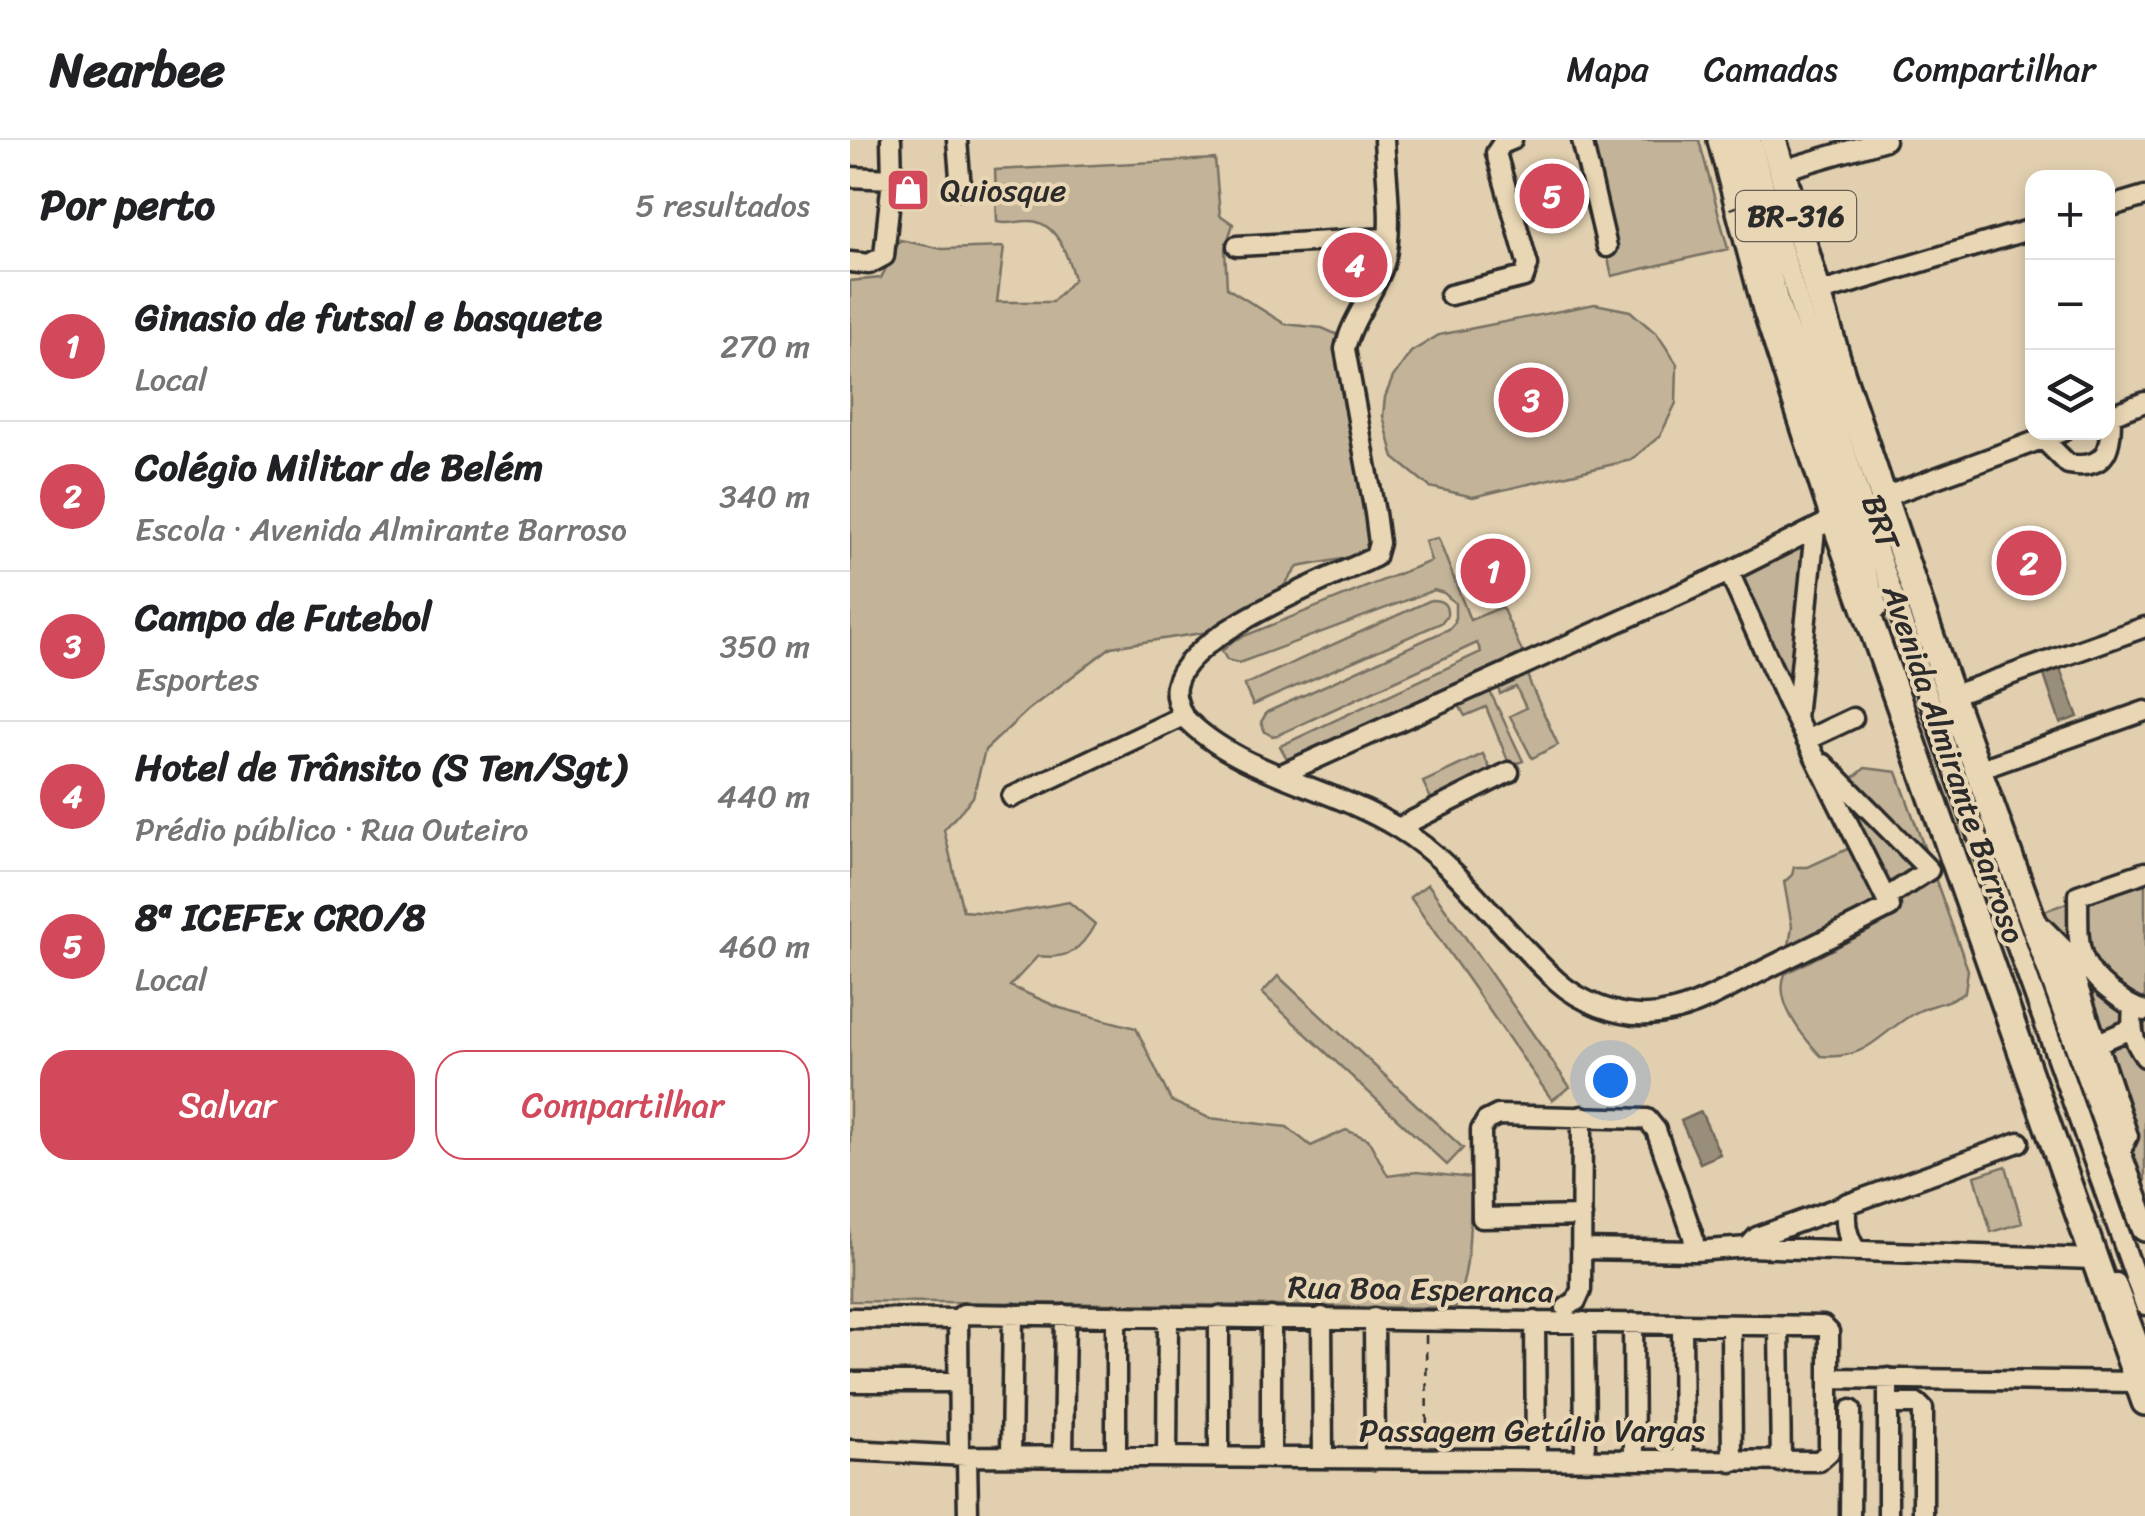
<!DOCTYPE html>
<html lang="pt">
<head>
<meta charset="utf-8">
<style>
  :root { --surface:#fff; --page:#f2f2f2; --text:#202124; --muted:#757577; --line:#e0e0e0; --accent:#d1495b }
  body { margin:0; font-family:Sriracha,sans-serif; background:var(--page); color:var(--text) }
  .controls { position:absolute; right:30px; top:30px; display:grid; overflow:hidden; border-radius:20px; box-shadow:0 5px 15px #0003 }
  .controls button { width:90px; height:90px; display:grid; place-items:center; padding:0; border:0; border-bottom:2px solid var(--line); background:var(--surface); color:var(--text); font:50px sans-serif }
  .you { position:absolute; left:760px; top:940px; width:35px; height:35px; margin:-25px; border:8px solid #fff; border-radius:50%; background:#1a73e8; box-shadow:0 0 0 15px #1a73e833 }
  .badge { display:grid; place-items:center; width:65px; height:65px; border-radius:50%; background:var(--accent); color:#fff; font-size:32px; font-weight:700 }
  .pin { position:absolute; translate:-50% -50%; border:5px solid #fff; box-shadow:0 2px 10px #0006 }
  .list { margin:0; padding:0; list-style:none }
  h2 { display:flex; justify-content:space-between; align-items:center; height:130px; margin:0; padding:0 40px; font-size:42px }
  h2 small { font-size:32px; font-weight:400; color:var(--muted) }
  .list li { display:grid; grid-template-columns:65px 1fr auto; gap:30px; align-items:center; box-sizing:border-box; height:150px; padding:0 40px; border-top:2px solid var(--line) }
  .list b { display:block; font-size:38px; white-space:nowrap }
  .list p { margin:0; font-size:32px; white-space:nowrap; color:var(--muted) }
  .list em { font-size:32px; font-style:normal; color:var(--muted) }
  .actions { display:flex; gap:20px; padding:30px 40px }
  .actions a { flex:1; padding:22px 0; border:2px solid var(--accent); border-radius:30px; text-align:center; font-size:35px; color:var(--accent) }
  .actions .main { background:var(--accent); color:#fff }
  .icon { flex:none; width:55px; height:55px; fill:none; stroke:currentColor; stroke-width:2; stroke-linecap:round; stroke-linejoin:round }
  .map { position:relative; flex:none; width:1295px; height:1376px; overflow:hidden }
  header { display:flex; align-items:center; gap:60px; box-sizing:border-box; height:140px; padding:0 50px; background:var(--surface); border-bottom:2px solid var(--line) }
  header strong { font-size:48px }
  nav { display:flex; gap:55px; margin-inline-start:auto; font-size:35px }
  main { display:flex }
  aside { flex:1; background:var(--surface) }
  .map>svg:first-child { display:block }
</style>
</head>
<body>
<header>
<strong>Nearbee</strong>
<nav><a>Mapa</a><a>Camadas</a><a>Compartilhar</a></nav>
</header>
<main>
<aside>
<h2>Por perto<small>5 resultados</small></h2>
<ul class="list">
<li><span class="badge">1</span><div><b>Ginasio de futsal e basquete</b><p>Local</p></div><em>270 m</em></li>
<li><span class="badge">2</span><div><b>Colégio Militar de Belém</b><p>Escola · Avenida Almirante Barroso</p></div><em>340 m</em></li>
<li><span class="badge">3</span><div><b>Campo de Futebol</b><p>Esportes</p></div><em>350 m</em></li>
<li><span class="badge">4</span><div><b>Hotel de Trânsito (S Ten/Sgt)</b><p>Prédio público · Rua Outeiro</p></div><em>440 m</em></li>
<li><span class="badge">5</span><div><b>8ª ICEFEx CRO/8</b><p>Local</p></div><em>460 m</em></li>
</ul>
<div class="actions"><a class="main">Salvar</a><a>Compartilhar</a></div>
</aside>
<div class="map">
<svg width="1295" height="1376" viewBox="0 0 1295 1376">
  <rect width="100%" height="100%" fill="#e1cfaf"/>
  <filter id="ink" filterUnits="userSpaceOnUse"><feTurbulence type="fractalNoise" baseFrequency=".01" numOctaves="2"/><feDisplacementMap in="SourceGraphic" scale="20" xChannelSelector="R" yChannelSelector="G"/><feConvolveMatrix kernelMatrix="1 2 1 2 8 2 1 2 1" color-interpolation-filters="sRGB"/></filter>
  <g filter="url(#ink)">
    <path fill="#c3b499" stroke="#777062" stroke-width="2.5" d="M732,0H849L878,109L762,136Z
      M365,19L370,75L383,84L375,109L377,148L435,184L472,188L495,198L536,411L448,427L404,485L261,507L178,570L135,610L123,657L94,690L113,771L153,774L219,762L245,784C231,810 217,820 188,816L160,846L210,868L286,888L321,961L359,978L437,987L461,1006L496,990L518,999L538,1036L567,1032L622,1038C619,1083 622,1127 605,1168L0,1161V141L31,138L50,100L92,109L154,107L147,162H202L224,139C218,117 207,80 178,81C166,81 160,85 147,82L145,30Z
      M745,164L780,171L808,195L827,224L826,263L810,296L781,320L623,357L580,347L544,318L533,276L535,257L543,237L561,212L589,195Z
      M959,397L944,571L884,432Z
      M588,398L620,480L652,467L674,516L455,617L437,619L430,606L631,512L627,503L428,595L422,596L415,592L411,582L417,572L599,489L605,482V463L594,453L584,450L389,523L377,520L372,511L384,500L581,421L575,401Z
      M581,460C591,460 598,463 597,475L591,483L403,565L394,545Z
      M679,526V541L708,605L682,618L660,576L676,568L666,547L650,554L647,542Z
      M634,539L673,621L660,626L636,567L615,576L604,556Z
      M633,614L644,637L584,665L573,642Z
      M1015,628L1047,632L1118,830L1115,852C1099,864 1080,864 1063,874C1027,895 1018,920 971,916C953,897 924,862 935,834L1045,777L1049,768L996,665V644Z
      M1004,706L1028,768L938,813L942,786L934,742L942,735L944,727H958Z
      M1295,735V1086L1186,774Z
      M578,744L720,947L702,960L560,757Z
      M428,836L613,1008L597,1025L412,853Z
      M1156,1026L1172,1083L1141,1092L1125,1036Z"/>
    <path fill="#998e7a" stroke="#6d665a" stroke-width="2.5" d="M1210,529L1228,577L1210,583L1194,535Z
      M851,972L870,1014L850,1023L831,981Z"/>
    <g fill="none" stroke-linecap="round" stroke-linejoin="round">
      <defs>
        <path id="minor" d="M107,0L111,49
          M732,0L757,107
          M884,0L928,159L1028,468
          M901,0C1011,395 1159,778 1295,1165
          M932,30L1035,0
          M0,37L42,39
          M1258,67L1295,56
          M387,106L537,98
          M0,122L19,124L34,116L42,39L41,0
          M968,153L1182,89
          M600,155L674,137L678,125L646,13L652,4L662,0
          M1258,276L1295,262
          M1193,299L1218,324C1259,331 1261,305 1261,275
          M1034,357L1211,292
          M1101,556L1295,487
          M333,576C329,567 324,557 326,546C335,494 479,439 525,417L529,403L525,373L495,209C502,178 524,154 534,124C544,91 536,35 534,0
          M946,578L965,389
          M956,600L1003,578
          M974,624L1079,730L1036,758
          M1128,630L1295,571
          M432,634L879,432L984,379
          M162,657L333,576C387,634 481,646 548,688C612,727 652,792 707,841C729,861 767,877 798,875C839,873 874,850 910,832C954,810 997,789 1040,767L938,563L879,432
          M548,688L659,632
          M1295,732L1228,755C1229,798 1223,822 1260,851C1271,859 1281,868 1295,871
          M1185,780L1216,811L1278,996L1270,1013
          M1283,868C1281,888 1282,900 1295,917
          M1245,904L1281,889
          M1169,1002L907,1097L898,1107L1243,1119
          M997,1063C994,1081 996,1097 1007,1111
          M732,1076L632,1078L631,990L636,981L648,975L797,979L806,990L843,1096L845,1111
          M731,1109L845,1111L898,1107
          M1266,1143L1295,1221
          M716,1168L726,1161L731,1150L732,976
          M369,1176V1317
          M421,1177V1318
          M472,1177L473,1318
          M0,1178L108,1179
          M524,1178L525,1319
          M685,1181L686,1319
          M734,1182L735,1320
          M783,1183L784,1320
          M832,1184L833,1321
          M881,1185L882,1322
          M929,1187L931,1322
          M0,1242H108
          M1038,1264H1068L1073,1269V1376
          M0,1310L117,1316L969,1321L979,1312V1238L1287,1242
          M109,1315L108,1179L113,1174L973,1186L979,1192V1238
          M161,1315L163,1174
          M117,1316L118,1376
          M213,1316L215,1175
          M266,1316V1175
          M317,1317L318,1176
          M1000,1376L1001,1270
          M1038,1376V1238"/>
        <path id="highway" d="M871,0L916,169L984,379L1295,1262
          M923,0L992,235L1101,556L1295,1088"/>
      </defs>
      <use href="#minor" stroke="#2b2b2b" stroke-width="25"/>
      <use href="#highway" stroke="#2b2b2b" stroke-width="32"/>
      <path stroke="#2b2b2b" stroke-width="2.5" stroke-dasharray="8 8" stroke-linecap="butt" d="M576,1195L577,1302"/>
      <use href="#minor" stroke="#e9d6b4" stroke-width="18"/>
      <use href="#highway" stroke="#e9d6b4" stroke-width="25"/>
      <path stroke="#2b2b2b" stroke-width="2.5" stroke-dasharray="8 8" stroke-linecap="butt" d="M880,69L952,47"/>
    </g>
  </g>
  <defs>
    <symbol id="shop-square" viewBox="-11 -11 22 22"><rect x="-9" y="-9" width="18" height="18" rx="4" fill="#d1495b" stroke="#e9d6b4"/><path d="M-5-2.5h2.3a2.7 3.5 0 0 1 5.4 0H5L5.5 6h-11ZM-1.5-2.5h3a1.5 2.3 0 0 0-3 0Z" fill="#fff"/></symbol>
  </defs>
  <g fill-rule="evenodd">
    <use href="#shop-square" x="33" y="25" width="50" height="50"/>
  </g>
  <g text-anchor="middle" stroke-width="8" stroke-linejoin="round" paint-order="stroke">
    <rect fill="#e9d6b4" stroke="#645e54" stroke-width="2.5" x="886" y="51" width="120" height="50" rx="8"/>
    <g font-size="30" font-weight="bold" fill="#2b2b2b">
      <text x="946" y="86">BR-316</text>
    </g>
    <g font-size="32" fill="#2b2b2b" stroke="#e9d6b4" text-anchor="start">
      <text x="90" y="61">Quiosque</text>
    </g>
    <g font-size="32" fill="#2b2b2b" stroke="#e9d6b4">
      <text transform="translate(1031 382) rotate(71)" y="11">BRT</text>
      <text transform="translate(1104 624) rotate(71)" y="11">Avenida Almirante Barroso</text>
      <text transform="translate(571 1149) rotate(1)" y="11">Rua Boa Esperanca</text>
      <text x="682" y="1301">Passagem Getúlio Vargas</text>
    </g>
  </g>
</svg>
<div class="controls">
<button>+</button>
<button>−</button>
<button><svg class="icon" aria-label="layers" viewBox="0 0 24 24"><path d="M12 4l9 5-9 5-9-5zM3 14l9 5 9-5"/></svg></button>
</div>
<div class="you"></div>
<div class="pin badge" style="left:643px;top:431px">1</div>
<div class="pin badge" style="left:1179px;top:423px">2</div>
<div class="pin badge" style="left:681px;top:260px">3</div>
<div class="pin badge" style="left:505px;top:125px">4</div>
<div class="pin badge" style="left:702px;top:56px">5</div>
</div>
</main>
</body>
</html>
